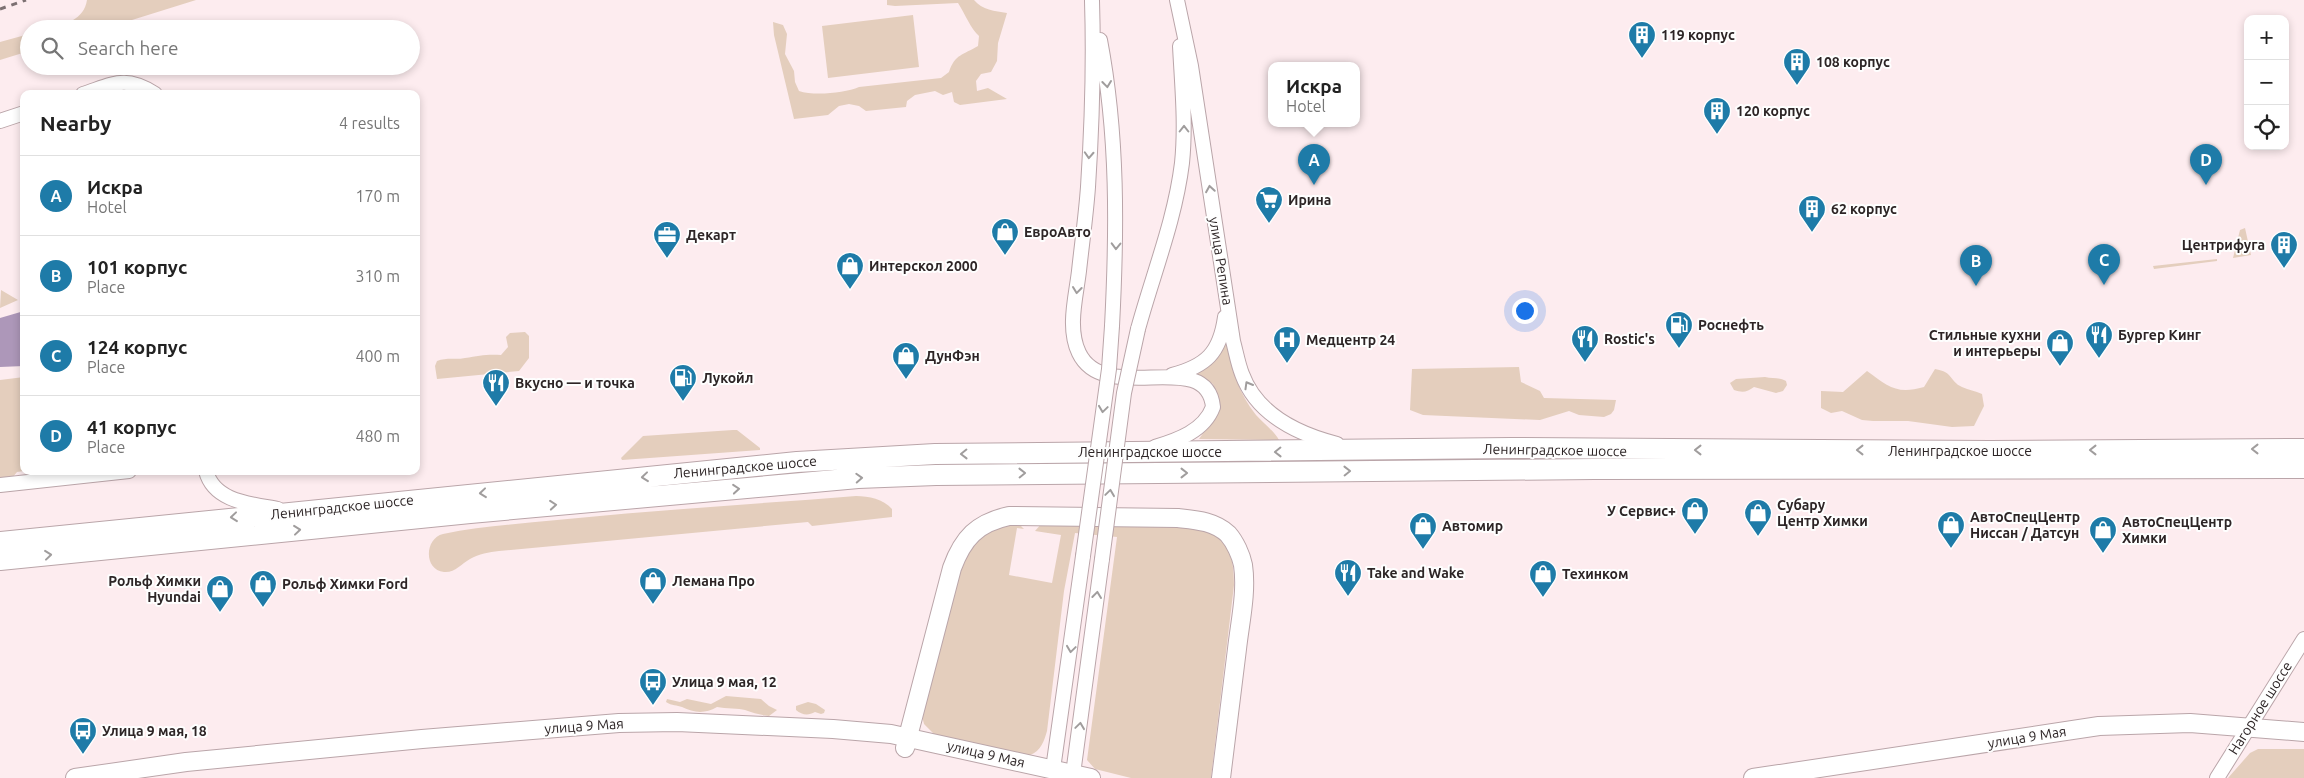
<!DOCTYPE html>
<html lang="en">
<head>
<meta charset="utf-8">
<style>
  :root { --surface:#fff; --page:#f2f2f2; --text:#222; --muted:#767676; --line:#e0e0e0; --accent:#1e7ba8 }
  body { margin:0; font-family:Ubuntu,sans-serif; background:var(--page); color:var(--text) }
  .controls { position:absolute; right:15px; top:15px; display:grid; overflow:hidden; border-radius:10px; box-shadow:0 2px 8px #0003 }
  .controls button { width:45px; height:45px; display:grid; place-items:center; padding:0; border:0; border-bottom:1px solid var(--line); background:var(--surface); color:var(--text); font:25px sans-serif }
  .you { position:absolute; left:1524px; top:310px; width:18px; height:18px; margin:-12px; border:4px solid #fff; border-radius:50%; background:#1a73e8; box-shadow:0 0 0 8px #1a73e833 }
  .badge { display:grid; place-items:center; width:32px; height:32px; border-radius:50%; background:var(--accent); color:#fff; font-size:16px; font-weight:700 }
  .pin { position:absolute; translate:-50% -41px; filter:drop-shadow(0 1px 2px #0008) }
  .pin::after { content:''; position:absolute; top:26px; width:18px; height:15px; background:inherit; clip-path:polygon(0 0,100% 0,50% 100%) }
  .popup { position:absolute; left:1268px; top:62px; width:92px; height:65px; box-sizing:border-box; display:grid; place-content:center; border-radius:10px; background:var(--surface); filter:drop-shadow(0 1px 4px #0005); font-size:16px; white-space:nowrap; color:var(--muted) }
  .popup b { font-size:19px; color:var(--text) }
  .popup::after { content:''; position:absolute; left:50%; top:100%; margin-left:-10px; border:10px solid transparent; border-top-color:var(--surface) }
  .list { margin:0; padding:0; list-style:none }
  h2 { display:flex; justify-content:space-between; align-items:center; height:65px; margin:0; padding:0 20px; font-size:21px }
  h2 small { font-size:16px; font-weight:400; color:var(--muted) }
  .list li { display:grid; grid-template-columns:32px 1fr auto; gap:15px; align-items:center; box-sizing:border-box; height:80px; padding:0 20px; border-top:1px solid var(--line) }
  .list b { display:block; font-size:19px; white-space:nowrap }
  .list p { margin:0; font-size:16px; white-space:nowrap; color:var(--muted) }
  .list em { font-size:16px; font-style:normal; color:var(--muted) }
  .icon { flex:none; width:28px; height:28px; fill:none; stroke:currentColor; stroke-width:2; stroke-linecap:round; stroke-linejoin:round }
  .map { position:relative; flex:none; width:2304px; height:778px; overflow:hidden }
  .search { position:absolute; background:var(--surface); box-shadow:0 2px 8px #0003; left:20px; top:20px; width:400px; height:55px; display:flex; align-items:center; gap:12px; box-sizing:border-box; padding:0 18px; border-radius:28px; color:var(--muted); font-size:19px }
  .panel { position:absolute; background:var(--surface); box-shadow:0 2px 8px #0003; left:20px; top:90px; width:400px; height:385px; border-radius:10px }
  .map>svg:first-child { display:block }
</style>
</head>
<body>
<div class="map">
<svg width="2304" height="778" viewBox="0 0 2304 778">
  <rect width="100%" height="100%" fill="#fdecef"/>
  <path fill="#e4cebd" d="M87,0H196L116,25L110,23L92,29H48C65,24 84,20 87,0Z
    M887,0H974C982,10 995,11 1007,13L998,43L997,61L991,72L981,74L976,81L977,91L988,88L1007,99L960,105L954,102L952,92L943,95L935,91L915,95L907,101L906,107L866,111L859,106L849,104L839,106L828,115L794,119L774,35L773,22L783,25L787,34L785,54L794,71L795,82L799,91C814,96 845,93 859,87L941,78L949,72C955,54 963,55 978,46L979,36C971,29 965,14 958,3L895,6L887,5Z
    M913,15L919,67L828,78L822,26Z
    M29,34V51L0,60V42Z
    M2245,228L2251,255L2233,258L2240,230Z
    M2217,259V261L2154,269L2153,266Z
    M1,290L18,300L0,308Z
    M525,332L529,336V358L519,371L437,379L435,366L437,361C447,357 456,360 465,358C479,356 486,354 501,355L508,347L506,337L510,333Z
    M1225,343L1227,344C1232,370 1239,394 1256,415C1263,423 1275,432 1279,440L1199,439L1214,418L1218,400L1213,384L1194,373Z
    M1519,367L1521,382L1540,391L1544,398L1616,400L1614,410L1611,414L1604,417L1579,415L1569,411L1540,420L1423,415L1410,410L1412,369Z
    M1935,369C1954,372 1949,381 1962,387C1969,390 1975,391 1982,394L1984,406L1974,426L1952,427L1908,421H1873L1862,420L1842,411L1831,413L1821,408V391L1843,392L1867,371C1888,386 1896,395 1924,387Z
    M24,377V471L17,472L12,478L0,480V380Z
    M1765,377C1773,379 1779,377 1786,381L1787,385L1783,391L1776,393L1754,387C1747,392 1743,393 1734,390L1730,383L1736,379Z
    M733,430H737L760,448V450L622,460L621,458L643,436Z
    M856,496C869,496 883,499 892,509V517L812,526L808,522L499,551C489,552 479,554 470,559C461,564 455,573 444,572C423,570 425,538 443,534C480,526 519,524 557,520C656,510 756,504 856,496Z
    M1017,522L1024,529L1017,528L1009,575L1052,583L1061,535L1035,531L1042,523L1189,525C1226,533 1234,549 1234,585L1211,778H1131L1095,769L1087,760L1117,537L1075,533L1064,591L1047,731C1044,741 1041,751 1030,755C1018,759 950,738 934,734L924,724L922,716L965,551L991,527Z
    M726,696L761,699L769,706L777,710L769,716C760,715 754,713 745,710C739,708 726,709 717,707C705,714 694,713 682,707C677,705 672,706 666,702L667,699L680,702L687,699L711,704Z
    M808,702L816,704L825,710L824,713L821,714L815,712C808,716 802,715 796,710V706Z
    M2258,749H2304V778H2228L2250,753Z"/>
  <path fill="#ad97b9" d="M24,311V366L0,367V318Z"/>
  <g fill="none" stroke-linecap="round" stroke-linejoin="round">
    <defs>
      <path id="minor" d="M1177,0L1191,66L1233,341C1236,352 1238,364 1242,374C1257,415 1298,434 1337,444
        M1092,1C1094,64 1092,125 1088,187C1086,215 1082,243 1079,271C1076,297 1067,328 1079,353C1105,407 1207,346 1213,407C1204,431 1178,440 1155,447
        M1100,40C1118,135 1117,230 1112,326
        M83,94C114,84 125,75 155,94
        M0,121L24,113
        M1138,329C1153,274 1175,220 1182,163C1186,124 1182,85 1180,46
        M1172,375C1206,366 1220,353 1225,317
        M206,471C214,502 251,504 278,509
        M0,485L129,471
        M1053,769L1083,556
        M1073,774L1102,559
        M2217,778L2304,639"/>
      <path id="major" d="M905,748L952,568C963,538 977,523 1009,516L1178,518C1196,520 1214,521 1228,534C1235,542 1241,555 1243,565C1247,592 1240,622 1237,649C1232,692 1226,735 1221,778
        M75,778L186,762L422,739L619,723L677,722L833,729L891,734L1091,778
        M1753,778L2099,726L2190,723L2304,732"/>
      <path id="highway" d="M0,542L797,462L935,454L1511,448L1990,451L2304,449
        M0,560L470,513L858,478L936,475L1594,469L2304,468"/>
    </defs>
    <use href="#minor" stroke="#baa5a9" stroke-width="16"/>
    <use href="#major" stroke="#baa5a9" stroke-width="20"/>
    <use href="#highway" stroke="#baa5a9" stroke-width="22"/>
    <use href="#minor" stroke="#fff" stroke-width="14"/>
    <use href="#major" stroke="#fff" stroke-width="18"/>
    <use href="#highway" stroke="#fff" stroke-width="20"/>
    <path stroke="#7c7072" stroke-width="3" stroke-dasharray="6 6" stroke-linecap="butt" d="M0,9L26,0"/>
    <defs>
      <path id="minor-bridge" d="M1083,556L1109,369L1112,326
        M1102,559L1124,393L1138,329"/>
    </defs>
    <use href="#minor-bridge" stroke="#baa5a9" stroke-width="16" stroke-linecap="butt"/>
    <use href="#minor-bridge" stroke="#fff" stroke-width="14"/>
  </g>
  <defs><path id="oneway-chevron" d="M-2-3.5L2.5 0L-2 3.5" fill="none" stroke-width="1.6" stroke-linecap="round" stroke-linejoin="round" transform="scale(1.25)"/></defs>
  <g stroke="#a09d9d">
    <use href="#oneway-chevron" transform="translate(1107 84) rotate(83)"/>
    <use href="#oneway-chevron" transform="translate(1184 129) rotate(-90)"/>
    <use href="#oneway-chevron" transform="translate(1089 155) rotate(93)"/>
    <use href="#oneway-chevron" transform="translate(1210 189) rotate(-99)"/>
    <use href="#oneway-chevron" transform="translate(1116 246) rotate(91)"/>
    <use href="#oneway-chevron" transform="translate(1077 290) rotate(97)"/>
    <use href="#oneway-chevron" transform="translate(1248 385) rotate(-120)"/>
    <use href="#oneway-chevron" transform="translate(1103 409) rotate(98)"/>
    <use href="#oneway-chevron" transform="translate(2255 449) rotate(180)"/>
    <use href="#oneway-chevron" transform="translate(1698 450) rotate(180)"/>
    <use href="#oneway-chevron" transform="translate(1860 450) rotate(-180)"/>
    <use href="#oneway-chevron" transform="translate(2093 450) rotate(180)"/>
    <use href="#oneway-chevron" transform="translate(1278 452) rotate(179)"/>
    <use href="#oneway-chevron" transform="translate(964 454) rotate(179)"/>
    <use href="#oneway-chevron" transform="translate(1347 471) rotate(-1)"/>
    <use href="#oneway-chevron" transform="translate(1022 473) rotate(-1)"/>
    <use href="#oneway-chevron" transform="translate(1184 473)"/>
    <use href="#oneway-chevron" transform="translate(645 477) rotate(174)"/>
    <use href="#oneway-chevron" transform="translate(859 478) rotate(-3)"/>
    <use href="#oneway-chevron" transform="translate(736 489) rotate(-5)"/>
    <use href="#oneway-chevron" transform="translate(483 493) rotate(174)"/>
    <use href="#oneway-chevron" transform="translate(1110 493) rotate(-82)"/>
    <use href="#oneway-chevron" transform="translate(553 505) rotate(-5)"/>
    <use href="#oneway-chevron" transform="translate(234 517) rotate(174)"/>
    <use href="#oneway-chevron" transform="translate(297 530) rotate(-6)"/>
    <use href="#oneway-chevron" transform="translate(48 555) rotate(-6)"/>
    <use href="#oneway-chevron" transform="translate(1097 595) rotate(-83)"/>
    <use href="#oneway-chevron" transform="translate(1071 649) rotate(98)"/>
    <use href="#oneway-chevron" transform="translate(1080 726) rotate(-82)"/>
  </g>
  <defs>
    <symbol id="building-pin" viewBox="-11 -11 22 30"><path d="M0 17L-7.5 6A9.5 9.5 0 1 1 7.5 6Z" fill="#1e7ba8" stroke="#fefefe"/><path d="M-4-6H4V6H1V3H-1V6H-4ZM-2.5-4.3h1.7v1.8h-1.7ZM.8-4.3h1.7v1.8H.8ZM-2.5-1h1.7V.8h-1.7ZM.8-1h1.7V.8H.8Z" fill="#fff"/></symbol>
    <symbol id="supermarket-pin" viewBox="-11 -11 22 30"><path d="M0 17L-7.5 6A9.5 9.5 0 1 1 7.5 6Z" fill="#1e7ba8" stroke="#fefefe"/><path d="M-6-5.5h2.5l.6 2H6L4.5 2H-2.5L-4.4-4H-6ZM-1.5 3.2a1.3 1.3 0 1 0 .1 0ZM3 3.2a1.3 1.3 0 1 0 .1 0Z" fill="#fff"/></symbol>
    <symbol id="shop-pin" viewBox="-11 -11 22 30"><path d="M0 17L-7.5 6A9.5 9.5 0 1 1 7.5 6Z" fill="#1e7ba8" stroke="#fefefe"/><path d="M-5-2.5h2.3a2.7 3.5 0 0 1 5.4 0H5L5.5 6h-11ZM-1.5-2.5h3a1.5 2.3 0 0 0-3 0Z" fill="#fff"/></symbol>
    <symbol id="office-pin" viewBox="-11 -11 22 30"><path d="M0 17L-7.5 6A9.5 9.5 0 1 1 7.5 6Z" fill="#1e7ba8" stroke="#fefefe"/><path d="M-6-3h4V-5.5h4V-3h4V5H-6ZM-1-4.5V-3h2v-1.5ZM-6 0V1H6V0Z" fill="#fff"/></symbol>
    <symbol id="fuel-pin" viewBox="-11 -11 22 30"><path d="M0 17L-7.5 6A9.5 9.5 0 1 1 7.5 6Z" fill="#1e7ba8" stroke="#fefefe"/><path d="M-5.5-6h7V0h2V4h1.3V-2.5L3-4.5l.8-.8L6-3V5H2.5V1h-1V6h-7ZM-4.2-4.7v3.2H.2V-4.7Z" fill="#fff"/></symbol>
    <symbol id="restaurant-pin" viewBox="-11 -11 22 30"><path d="M0 17L-7.5 6A9.5 9.5 0 1 1 7.5 6Z" fill="#1e7ba8" stroke="#fefefe"/><path d="M-5-6h1v4h1v-4h1v4h1v-4h1v5L-1.5 .5V6h-2V.5L-5-1ZM5-6V6H3V1.5H1.5Q1.5-4 5-6Z" fill="#fff"/></symbol>
    <symbol id="hospital-pin" viewBox="-11 -11 22 30"><path d="M0 17L-7.5 6A9.5 9.5 0 1 1 7.5 6Z" fill="#1e7ba8" stroke="#fefefe"/><path d="M-5-5h3v3.5h4V-5h3V5h-3V1.5h-4V5h-3Z" fill="#fff"/></symbol>
    <symbol id="bus-pin" viewBox="-11 -11 22 30"><path d="M0 17L-7.5 6A9.5 9.5 0 1 1 7.5 6Z" fill="#1e7ba8" stroke="#fefefe"/><path d="M-5-6H5V4H4V6H2V4H-2V6H-4V4H-5ZM-3.5-4V0h7V-4ZM-3.5 1.2v1.5H-2V1.2ZM2 1.2v1.5H3.5V1.2Z" fill="#fff"/></symbol>
  </defs>
  <g fill-rule="evenodd">
    <use href="#building-pin" x="1626" y="19" width="32" height="43"/>
    <use href="#building-pin" x="1781" y="46" width="32" height="43"/>
    <use href="#building-pin" x="1701" y="95" width="32" height="43"/>
    <use href="#supermarket-pin" x="1253" y="184" width="32" height="43"/>
    <use href="#building-pin" x="1796" y="193" width="32" height="43"/>
    <use href="#shop-pin" x="989" y="216" width="32" height="43"/>
    <use href="#office-pin" x="651" y="219" width="32" height="43"/>
    <use href="#building-pin" x="2268" y="229" width="32" height="43"/>
    <use href="#shop-pin" x="834" y="250" width="32" height="43"/>
    <use href="#fuel-pin" x="1663" y="309" width="32" height="43"/>
    <use href="#restaurant-pin" x="2083" y="319" width="32" height="43"/>
    <use href="#restaurant-pin" x="1569" y="323" width="32" height="43"/>
    <use href="#hospital-pin" x="1271" y="324" width="32" height="43"/>
    <use href="#shop-pin" x="2044" y="327" width="32" height="43"/>
    <use href="#shop-pin" x="890" y="340" width="32" height="43"/>
    <use href="#fuel-pin" x="667" y="362" width="32" height="43"/>
    <use href="#restaurant-pin" x="480" y="367" width="32" height="43"/>
    <use href="#shop-pin" x="1679" y="495" width="32" height="43"/>
    <use href="#shop-pin" x="1742" y="497" width="32" height="43"/>
    <use href="#shop-pin" x="1935" y="509" width="32" height="43"/>
    <use href="#shop-pin" x="1407" y="510" width="32" height="43"/>
    <use href="#shop-pin" x="2087" y="514" width="32" height="43"/>
    <use href="#restaurant-pin" x="1332" y="557" width="32" height="43"/>
    <use href="#shop-pin" x="1527" y="558" width="32" height="43"/>
    <use href="#shop-pin" x="637" y="565" width="32" height="43"/>
    <use href="#shop-pin" x="247" y="568" width="32" height="43"/>
    <use href="#shop-pin" x="204" y="573" width="32" height="43"/>
    <use href="#bus-pin" x="637" y="666" width="32" height="43"/>
    <use href="#bus-pin" x="67" y="715" width="32" height="43"/>
  </g>
  <g text-anchor="middle" stroke-width="4" stroke-linejoin="round" paint-order="stroke">
    <g font-size="14" font-weight="bold" fill="#2d2526" stroke="#fefefe" text-anchor="start">
      <text x="1661" y="40">119 корпус</text>
      <text x="1816" y="67">108 корпус</text>
      <text x="1736" y="116">120 корпус</text>
      <text x="1288" y="205">Ирина</text>
      <text x="1831" y="214">62 корпус</text>
      <text x="1024" y="237">ЕвроАвто</text>
      <text x="686" y="240">Декарт</text>
      <text x="2265" y="250" text-anchor="end">Центрифуга</text>
      <text x="869" y="271">Интерскол 2000</text>
      <text x="1698" y="330">Роснефть</text>
      <text x="2041" y="340" text-anchor="end">Стильные кухни<tspan x="2041" dy="16">и интерьеры</tspan></text>
      <text x="2118" y="340">Бургер Кинг</text>
      <text x="1604" y="344">Rostic's</text>
      <text x="1306" y="345">Медцентр 24</text>
      <text x="925" y="361">ДунФэн</text>
      <text x="702" y="383">Лукойл</text>
      <text x="515" y="388">Вкусно — и точка</text>
      <text x="1777" y="510">Субару<tspan x="1777" dy="16">Центр Химки</tspan></text>
      <text x="1676" y="516" text-anchor="end">У Сервис+</text>
      <text x="1970" y="522">АвтоСпецЦентр<tspan x="1970" dy="16">Ниссан / Датсун</tspan></text>
      <text x="2122" y="527">АвтоСпецЦентр<tspan x="2122" dy="16">Химки</tspan></text>
      <text x="1442" y="531">Автомир</text>
      <text x="1367" y="578">Take and Wake</text>
      <text x="1562" y="579">Техинком</text>
      <text x="201" y="586" text-anchor="end">Рольф Химки<tspan x="201" dy="16">Hyundai</tspan></text>
      <text x="672" y="586">Лемана Про</text>
      <text x="282" y="589">Рольф Химки Ford</text>
      <text x="672" y="687">Улица 9 мая, 12</text>
      <text x="102" y="736">Улица 9 мая, 18</text>
    </g>
    <g font-size="14" fill="#2d2526" stroke="#fefefe">
      <text transform="translate(1221 261) rotate(81)" y="5">улица Репина</text>
      <text transform="translate(1555 450) rotate(1)" y="5">Ленинградское шоссе</text>
      <text x="1960" y="456">Ленинградское шоссе</text>
      <text x="1150" y="457">Ленинградское шоссе</text>
      <text transform="translate(745 467) rotate(-5)" y="5">Ленинградское шоссе</text>
      <text transform="translate(342 507) rotate(-6)" y="5">Ленинградское шоссе</text>
      <text transform="translate(2260 708) rotate(-58)" y="5">Нагорное шоссе</text>
      <text transform="translate(584 726) rotate(-4)" y="5">улица 9 Мая</text>
      <text transform="translate(2027 737) rotate(-9)" y="5">улица 9 Мая</text>
      <text transform="translate(986 754) rotate(13)" y="5">улица 9 Мая</text>
    </g>
  </g>
</svg>
<div class="controls">
<button>+</button>
<button>−</button>
<button><svg class="icon" aria-label="locate" viewBox="0 0 24 24"><circle cx="12" cy="12" r="6"/><path d="M12 2v4M12 18v4M2 12h4M18 12h4"/></svg></button>
</div>
<div class="you"></div>
<div class="pin badge" style="left:1314px;top:185px">A</div>
<div class="popup"><b>Искра</b>Hotel</div>
<div class="pin badge" style="left:1976px;top:286px">B</div>
<div class="pin badge" style="left:2104px;top:285px">C</div>
<div class="pin badge" style="left:2206px;top:185px">D</div>
<div class="search"><svg class="icon" aria-label="search" viewBox="0 0 24 24"><circle cx="10" cy="10" r="6"/><path d="M15 15l6 6"/></svg>Search here</div>
<section class="panel">
<h2>Nearby<small>4 results</small></h2>
<ul class="list">
<li><span class="badge">A</span><div><b>Искра</b><p>Hotel</p></div><em>170 m</em></li>
<li><span class="badge">B</span><div><b>101 корпус</b><p>Place</p></div><em>310 m</em></li>
<li><span class="badge">C</span><div><b>124 корпус</b><p>Place</p></div><em>400 m</em></li>
<li><span class="badge">D</span><div><b>41 корпус</b><p>Place</p></div><em>480 m</em></li>
</ul>
</section>
</div>
</body>
</html>
